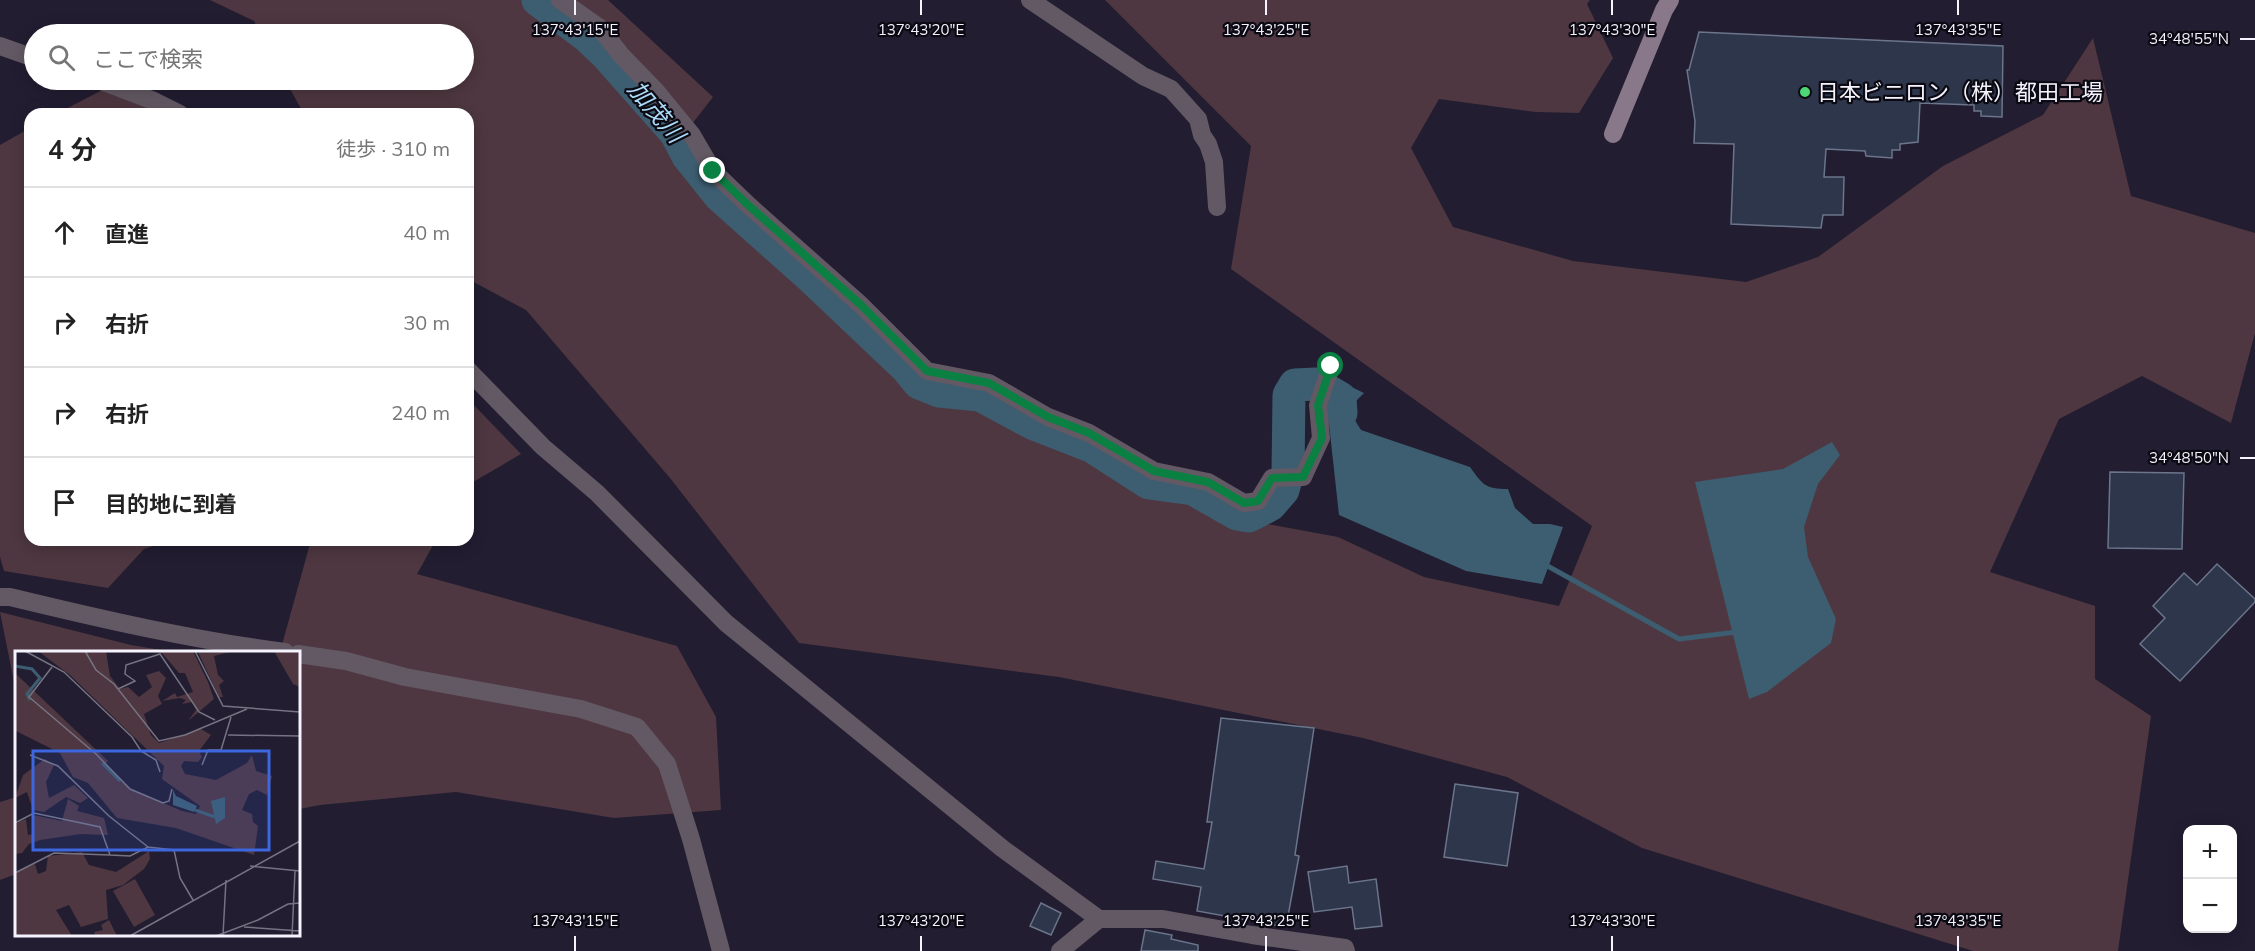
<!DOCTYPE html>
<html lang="ja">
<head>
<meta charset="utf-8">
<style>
  :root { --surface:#fff; --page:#f2f2f2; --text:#222; --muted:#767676; --line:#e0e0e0 }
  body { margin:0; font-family:Mulish,"Noto Sans JP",sans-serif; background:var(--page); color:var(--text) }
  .controls { position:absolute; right:18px; bottom:18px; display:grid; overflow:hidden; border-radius:12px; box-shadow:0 3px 15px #0003 }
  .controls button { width:54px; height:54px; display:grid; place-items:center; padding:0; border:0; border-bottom:2px solid var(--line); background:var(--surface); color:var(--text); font:30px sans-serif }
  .stop { position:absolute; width:18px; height:18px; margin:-14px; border:4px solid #0b8043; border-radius:50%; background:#fff }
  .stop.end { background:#0b8043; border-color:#fff; box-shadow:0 2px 6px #0008 }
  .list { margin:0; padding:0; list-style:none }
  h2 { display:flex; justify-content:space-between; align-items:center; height:78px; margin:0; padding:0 24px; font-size:26px }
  h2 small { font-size:20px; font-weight:400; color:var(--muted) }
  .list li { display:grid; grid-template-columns:39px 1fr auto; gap:18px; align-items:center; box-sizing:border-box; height:90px; padding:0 24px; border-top:2px solid var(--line) }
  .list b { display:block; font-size:22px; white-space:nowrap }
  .list em { font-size:20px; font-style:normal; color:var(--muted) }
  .icon { flex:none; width:33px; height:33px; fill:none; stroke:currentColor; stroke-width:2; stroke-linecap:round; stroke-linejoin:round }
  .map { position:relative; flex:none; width:2255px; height:951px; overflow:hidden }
  .search { position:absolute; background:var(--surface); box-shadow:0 3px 15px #0003; left:24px; top:24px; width:450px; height:66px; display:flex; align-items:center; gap:15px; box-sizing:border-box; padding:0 21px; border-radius:33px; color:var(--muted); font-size:22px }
  .panel { position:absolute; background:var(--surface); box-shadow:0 3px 15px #0003; left:24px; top:108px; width:450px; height:438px; border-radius:18px }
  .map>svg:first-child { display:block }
</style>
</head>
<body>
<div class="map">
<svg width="2255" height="951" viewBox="0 0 2255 951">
  <rect width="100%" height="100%" fill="#221d31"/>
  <path fill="#4e3740" d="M210,0H608L713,97L685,133L933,365L1155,483L1240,519L1338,537L1424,577L1559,606L1592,526L1231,269L1251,146L1105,0H1590L1587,4L1613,58L1579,113L1536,112L1439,99L1411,148L1453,227L1573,261L1746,282L1818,257L1943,166L2043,115L2093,38L2131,196L2255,233V333L2231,423L2142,376L2059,419L1990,572L2095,606V679L2151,716L2118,951H1973L1642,848L1507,777L1363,738L1059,677L799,643L670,478L526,310L468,279V114H304L285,80H464V34H261L254,21Z
    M112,85L162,114H56Z
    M30,128V540H171L144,549L108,588L4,571L0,557V145Z
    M468,399L521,454L468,485Z
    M311,540H436L417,574L677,646L716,717L721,810L614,818L456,792L320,805L299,809L298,652H280Z
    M0,612L131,645L173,652H16V692Z
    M16,797V874L0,880V802Z"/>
  <path fill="#3d5d71" d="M1335,379L1364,393L1348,409L1361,430L1470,467C1483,485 1485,489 1508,489L1515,508L1533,524H1550L1563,527L1542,584L1466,571L1339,515L1327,406Z
    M1832,442L1840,455L1818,484L1804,527L1808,557L1836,619L1831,643L1767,692L1749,699L1695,482L1783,469Z"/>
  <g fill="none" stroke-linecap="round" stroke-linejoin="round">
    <path stroke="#3d5d71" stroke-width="5" d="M1544,564L1679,639L1737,632"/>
    <path stroke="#3d5d71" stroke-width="33" d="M538,0L587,36L607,55L676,133L688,156L720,196L811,277L907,368L919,383L939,391L980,395L1034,424L1093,447L1149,483L1193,489L1237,514L1249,516L1270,505L1283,490L1288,471L1289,395L1295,385L1316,384L1340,398L1341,413"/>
  </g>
  <path fill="#2d364a" stroke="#6b758c" stroke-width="1.5" d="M1699,32L2003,46L2002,117L1981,116V111H1974V105L1920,103L1918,142L1900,144V150H1892V158L1866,156L1865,151L1826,149L1824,177H1844L1843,215H1823L1821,228L1731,224L1734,144L1694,143L1695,121L1687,70H1689Z
    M2110,472L2184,473L2182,549L2108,548Z
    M2217,564L2255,599V602L2180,681L2140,644L2165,618L2153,606L2184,573L2197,585Z
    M1221,718L1314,728L1295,855L1299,856L1286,927L1197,911L1201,887L1153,879L1156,861L1204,869L1212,822H1207Z
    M1455,784L1518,793L1507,866L1444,857Z
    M1347,866L1349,883L1376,879L1382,926L1355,929L1352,907L1314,912L1308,872Z
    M1041,903L1061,913L1051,935L1030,926Z
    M1145,930L1172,935L1171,939L1198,945V951H1141Z"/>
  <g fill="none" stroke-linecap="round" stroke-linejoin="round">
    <path stroke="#635964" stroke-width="18" d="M560,0L600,28L621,55L655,90L692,135L713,171L747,204L861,305L927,371L989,383L1048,417L1089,433L1154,471L1208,482L1244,503L1258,501L1272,478L1303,477L1321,438L1318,405L1331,366
      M1030,0L1143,76L1171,89L1198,119L1202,135L1208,144L1214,162L1217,207
      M0,46L34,58
      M99,80L154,101L180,114
      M468,370L543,447L597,493L726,623L1003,849L1099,919
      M0,597H10C101,619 192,640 285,652
      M298,654L346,661L405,677L581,709L637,727L667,764L691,839L721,951
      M1060,951L1099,919H1163L1252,935L1345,948L1346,951"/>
    <path stroke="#89788a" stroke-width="18" d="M1613,134L1664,10L1670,0"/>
  </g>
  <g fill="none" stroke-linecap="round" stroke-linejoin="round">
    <path stroke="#0b8043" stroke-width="8" d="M713,171L747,204L861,305L927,371L989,383L1048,417L1089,433L1154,471L1208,482L1244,503L1258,501L1272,478L1303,477L1322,438L1318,405L1331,366"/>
  </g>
  <path fill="none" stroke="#f5f3fe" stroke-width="2" d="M575,0V15M921,0V15M1266,0V15M1612,0V15M1958,0V15M2240,39H2255M2240,458H2255M575,936V951M921,936V951M1266,936V951M1612,936V951M1958,936V951"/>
  <circle fill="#4cd676" stroke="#0b0912" stroke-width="2" cx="1805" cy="92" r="6"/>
  <g text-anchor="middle" stroke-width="4.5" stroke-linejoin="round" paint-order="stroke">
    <g font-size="22" fill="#f5f3fe" stroke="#0b0912" text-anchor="start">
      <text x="1817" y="100">日本ビニロン（株）都田工場</text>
    </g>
    <g font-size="24" font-style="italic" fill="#abd9f7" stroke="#0b0912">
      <text transform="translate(656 112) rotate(50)" y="8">加茂川</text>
    </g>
  </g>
  <g transform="translate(15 651)">
    <rect width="285" height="285" fill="#221d31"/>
    <path d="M23,0H91L95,25L105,38L113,36L124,46L137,36L131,24L144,20L151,27L143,45L147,53L129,63L136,84L144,92L186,78L196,84L184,100L187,106L183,111L169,110L166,115L170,123L201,129L232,112L237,104L241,120L257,125L252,144L242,139L234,143L227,159L237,163L238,171L243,175L239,204L161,177L102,167L73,132L58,126L45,102L1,80L0,106V22L93,110L90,113L116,138L167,160L181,163L185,155L147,128L149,115L55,24ZM138,0H178L193,31L199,48L173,70L181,59L177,51L167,53L171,49L165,47L147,50L160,42L162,46L178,41L170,22H164L147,2ZM219,0L199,5L203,24L209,30L204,34L208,46H204L183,1ZM259,0H285V36L278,33ZM30,108L39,114L31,131L34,147L59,134L73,147L65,152L51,146L29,161L18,159L12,141L0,147L8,124ZM53,148L64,155L62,160L89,167L93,184L66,183L25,189L14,193L7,202L0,203V173L11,168L13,184L19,183L18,164L47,170ZM134,200L135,208L129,218L108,234L91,239L93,268L66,276L54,254L41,259L57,285H0V221L20,213L23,223L31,220L33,205L67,201L74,214L101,221ZM120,228L140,264L119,276L98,240ZM94,269L102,285L80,284L79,281L88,279L86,274Z" fill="#4e3740"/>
    <path d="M158,139L161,145L182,155L179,161L158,154ZM210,146V167L201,173L196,150Z" fill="#3d5d71"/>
    <path fill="none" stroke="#3d5d71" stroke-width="3" d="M0,15L17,18L25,27L12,43L15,49M87,112L105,130M180,159L200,166"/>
    <path fill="none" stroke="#767383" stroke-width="1.5" d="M10,0L49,21L117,86L126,100L141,109L145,121M70,0L81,19L99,33L144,90L170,84L232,58M180,0L208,55L285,61M37,16L14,46L81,103L115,138L148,152L154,150L157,138M103,38L120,30L110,23L111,14L145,3L184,61L200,69M213,84L285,85M15,104L43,115L94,165L133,196M187,114L193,99H206L216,66M0,172L19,162L85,176L95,204L115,205L133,196L159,199L165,227L178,249M235,215L285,220M0,222L39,202L95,204M229,276L285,280M208,284L211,229M115,285L285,190M201,285L243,269L273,253L285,252M277,285L280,220"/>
    <path fill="#3d67de" fill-opacity="0.15" stroke="#3d67de" stroke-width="3" d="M18,100H254V199H18Z"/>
    <rect width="285" height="285" fill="none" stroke="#f5f3fe" stroke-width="3"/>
  </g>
  <g font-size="15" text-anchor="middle" fill="#f5f3fe" stroke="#0b0912" stroke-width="4.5" stroke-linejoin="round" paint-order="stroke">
    <text x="575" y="35">137°43'15"E</text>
    <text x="921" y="35">137°43'20"E</text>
    <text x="1266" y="35">137°43'25"E</text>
    <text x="1612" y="35">137°43'30"E</text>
    <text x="1958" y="35">137°43'35"E</text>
    <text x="2189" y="44">34°48'55"N</text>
    <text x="2189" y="463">34°48'50"N</text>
    <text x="575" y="926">137°43'15"E</text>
    <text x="921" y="926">137°43'20"E</text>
    <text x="1266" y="926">137°43'25"E</text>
    <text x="1612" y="926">137°43'30"E</text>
    <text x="1958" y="926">137°43'35"E</text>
  </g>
</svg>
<div class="controls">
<button>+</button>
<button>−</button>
</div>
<div class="stop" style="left:1331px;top:366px"></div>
<div class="stop end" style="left:713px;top:171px"></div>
<div class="search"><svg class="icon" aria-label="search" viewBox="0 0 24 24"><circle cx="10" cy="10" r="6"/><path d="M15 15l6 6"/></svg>ここで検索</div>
<section class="panel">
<h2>4 分<small>徒歩 · 310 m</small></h2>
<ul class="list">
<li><svg class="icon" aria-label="ahead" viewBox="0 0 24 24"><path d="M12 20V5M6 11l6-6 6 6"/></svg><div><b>直進</b></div><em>40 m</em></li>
<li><svg class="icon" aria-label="right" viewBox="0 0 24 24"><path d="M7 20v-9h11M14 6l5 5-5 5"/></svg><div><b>右折</b></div><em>30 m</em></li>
<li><svg class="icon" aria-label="right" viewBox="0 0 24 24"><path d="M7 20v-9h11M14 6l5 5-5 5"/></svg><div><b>右折</b></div><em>240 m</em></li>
<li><svg class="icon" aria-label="arrive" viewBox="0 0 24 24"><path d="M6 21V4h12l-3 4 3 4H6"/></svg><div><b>目的地に到着</b></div></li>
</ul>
</section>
</div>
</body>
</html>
